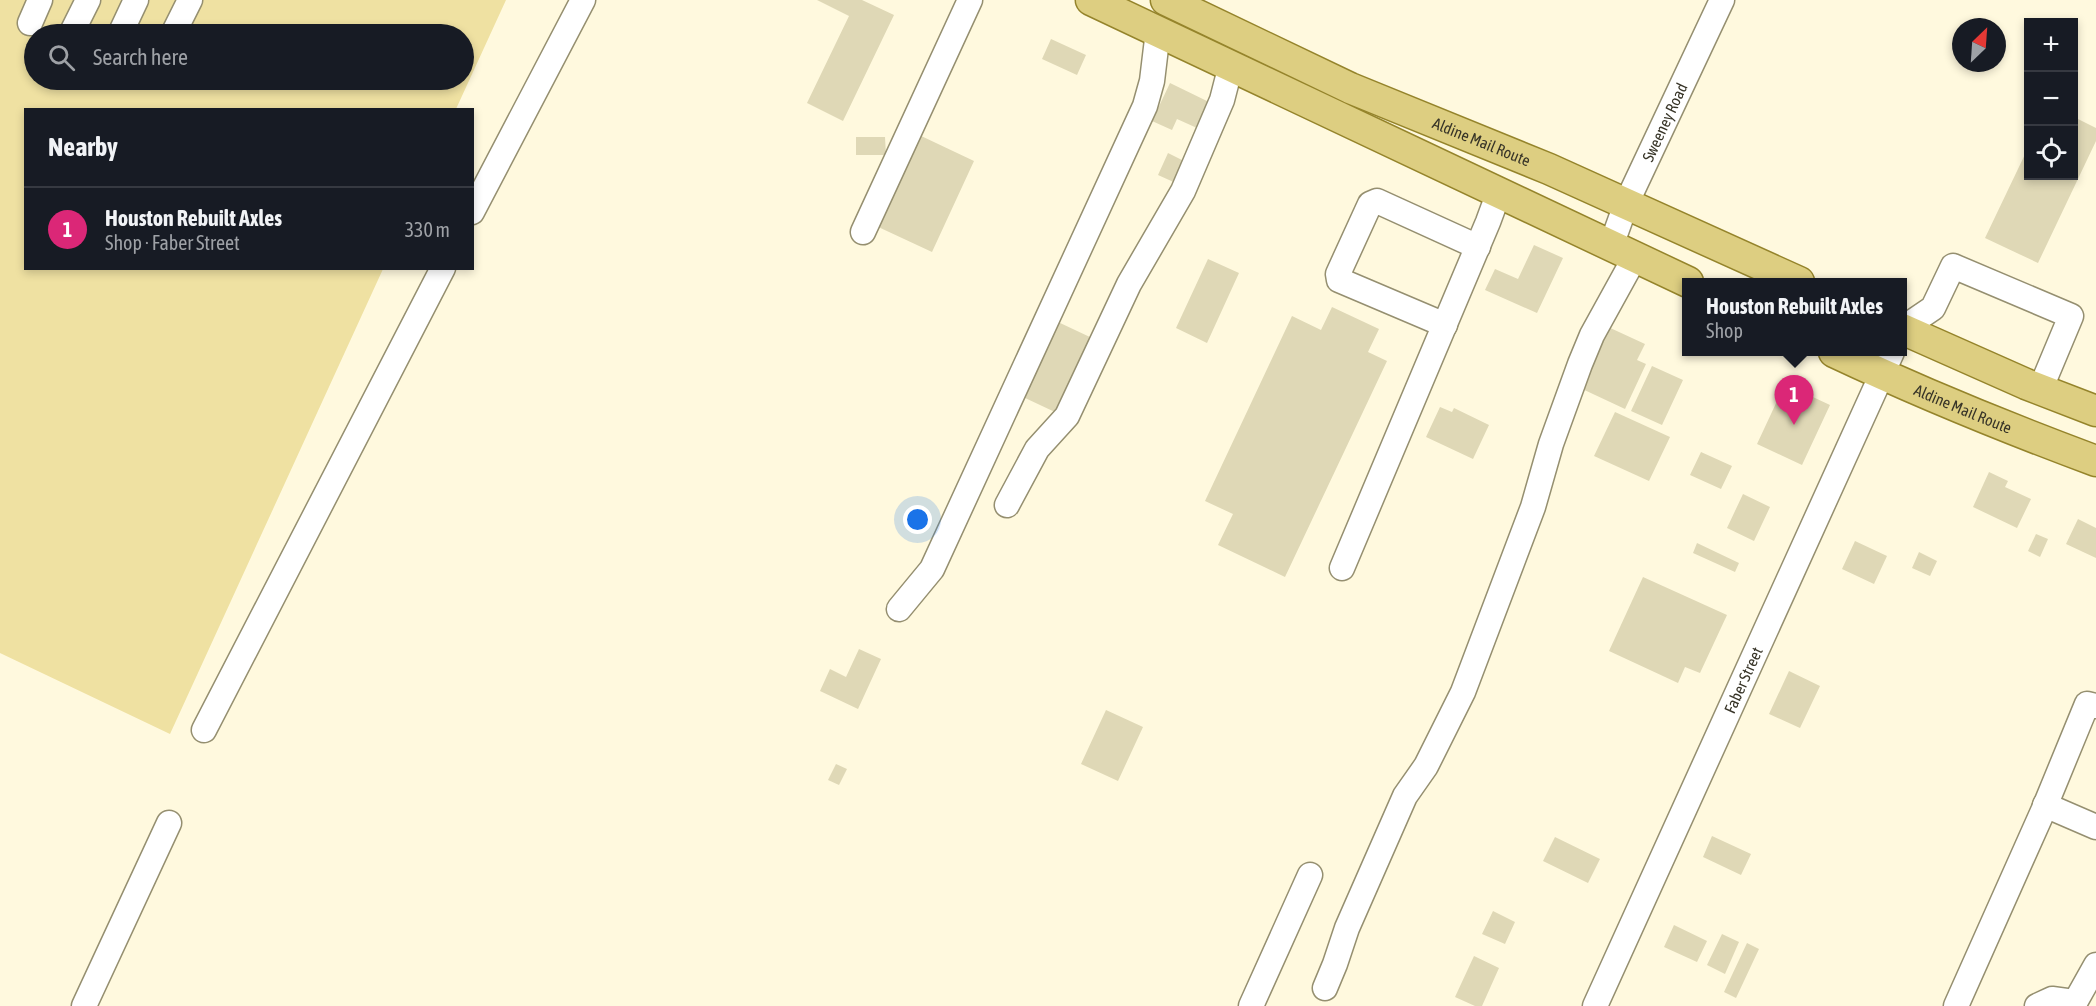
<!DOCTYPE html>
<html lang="en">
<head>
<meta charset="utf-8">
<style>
  :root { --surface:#171b24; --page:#20242c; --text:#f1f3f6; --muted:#9ea1a6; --line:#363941; --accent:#db2777 }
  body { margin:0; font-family:"Asap Condensed",sans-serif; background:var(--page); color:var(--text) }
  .controls { position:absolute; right:18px; top:18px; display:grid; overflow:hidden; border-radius:0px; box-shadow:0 3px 9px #0003 }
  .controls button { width:54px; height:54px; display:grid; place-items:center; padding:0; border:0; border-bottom:2px solid var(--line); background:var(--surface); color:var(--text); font:30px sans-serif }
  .compass { position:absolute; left:1952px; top:18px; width:54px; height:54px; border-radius:50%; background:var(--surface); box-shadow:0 3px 9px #0003; rotate:25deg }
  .you { position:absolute; left:918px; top:520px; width:21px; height:21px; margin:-15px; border:4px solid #fff; border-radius:50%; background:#1a73e8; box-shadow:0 0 0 9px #1a73e833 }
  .badge { display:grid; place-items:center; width:39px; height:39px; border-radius:50%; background:var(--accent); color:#fff; font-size:20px; font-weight:700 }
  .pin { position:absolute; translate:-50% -50px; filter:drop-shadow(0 2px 3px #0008) }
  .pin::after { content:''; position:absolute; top:32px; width:21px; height:18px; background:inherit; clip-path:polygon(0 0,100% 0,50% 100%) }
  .popup { position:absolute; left:1682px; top:278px; width:225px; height:78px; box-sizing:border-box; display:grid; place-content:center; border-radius:0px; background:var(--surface); filter:drop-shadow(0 2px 4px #0005); font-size:20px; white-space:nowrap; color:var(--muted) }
  .popup b { font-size:22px; color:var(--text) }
  .popup::after { content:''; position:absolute; left:50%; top:100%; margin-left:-12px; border:12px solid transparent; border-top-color:var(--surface) }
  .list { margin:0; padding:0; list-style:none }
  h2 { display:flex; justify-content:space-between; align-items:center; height:78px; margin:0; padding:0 24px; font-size:26px }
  h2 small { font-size:20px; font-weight:400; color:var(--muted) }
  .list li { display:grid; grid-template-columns:39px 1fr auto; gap:18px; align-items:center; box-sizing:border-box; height:84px; padding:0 24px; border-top:2px solid var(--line) }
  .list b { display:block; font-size:22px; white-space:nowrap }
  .list p { margin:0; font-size:20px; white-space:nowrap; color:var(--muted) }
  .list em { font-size:20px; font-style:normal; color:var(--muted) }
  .icon { flex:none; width:33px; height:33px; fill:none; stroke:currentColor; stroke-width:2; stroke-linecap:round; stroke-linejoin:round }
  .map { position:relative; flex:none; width:2096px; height:1006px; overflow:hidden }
  .search { position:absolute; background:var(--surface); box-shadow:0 3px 9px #0003; left:24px; top:24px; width:450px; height:66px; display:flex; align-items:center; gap:15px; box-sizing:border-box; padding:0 21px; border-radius:33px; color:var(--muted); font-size:22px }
  .panel { position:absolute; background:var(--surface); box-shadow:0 3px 9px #0003; left:24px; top:108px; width:450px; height:162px; border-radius:0px }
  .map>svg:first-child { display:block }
</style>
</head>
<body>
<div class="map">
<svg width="2096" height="1006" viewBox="0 0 2096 1006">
  <rect width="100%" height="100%" fill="#fff9de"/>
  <path fill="#efe1a2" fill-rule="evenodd" d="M0,0H506L456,109L26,110V268L383,269L170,734L0,653ZM34,34H464V80H34Z"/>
  <path fill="#dfd8b6" d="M817,0H862L894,15L843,121L807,103L849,16Z
    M1051,39L1086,55L1077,75L1042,59Z
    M1170,83L1209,102L1197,128L1177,119L1172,130L1152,121Z
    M2074,117L2096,128V141L2038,263L1985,238L2028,148V176H2074Z
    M917,134L974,161L932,252L874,225Z
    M856,137H885L886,155H856Z
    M1168,153L1188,163L1178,184L1158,175Z
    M1534,245L1563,258L1537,313L1485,290L1495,269L1518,279Z
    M1208,259L1239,273L1207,343L1176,328Z
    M1332,307L1379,329L1368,352L1387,361L1285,577L1218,545L1233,514L1205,501L1292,316L1321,330Z
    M1058,322L1092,338L1057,413L1023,397Z
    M1606,326L1645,344L1637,360L1646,364L1625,409L1578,387Z
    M1652,366L1683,380L1662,425L1631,411Z
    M1785,384L1830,405L1802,465L1757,444Z
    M1440,407L1452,412L1454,408L1489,425L1473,459L1426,437Z
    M1615,412L1670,437L1649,481L1594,456Z
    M1701,452L1732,466L1721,489L1690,475Z
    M1989,472L2008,481L2005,487L2031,499L2017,528L1973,507Z
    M1743,494L1770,507L1754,541L1727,528Z
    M2078,519L2096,528V558L2066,544Z
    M2036,534L2048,539L2040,557L2028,551Z
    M1855,541L1887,556L1874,584L1842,569Z
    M1697,543L1739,563L1735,572L1693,553Z
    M1919,552L1937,561L1930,576L1912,568Z
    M1643,577L1727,615L1700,673L1685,667L1678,683L1609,651Z
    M859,649L881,659L858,709L820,691L830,669L846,677Z
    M1789,671L1820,686L1800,728L1769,714Z
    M1106,710L1143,727L1118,781L1081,764Z
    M836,764L847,769L839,785L828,780Z
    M1712,836L1751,854L1741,875L1703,857Z
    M1555,837L1600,859L1588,883L1543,861Z
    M1493,911L1515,922L1505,944L1482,934Z
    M1674,925L1707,941L1697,962L1664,947Z
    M1722,934L1739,942L1725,974L1707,965Z
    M1747,943L1759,949L1736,998L1724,992Z
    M1474,956L1499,968L1482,1006H1475L1455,997Z"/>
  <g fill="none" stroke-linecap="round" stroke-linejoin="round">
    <defs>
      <g id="minor">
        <path d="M30,23L40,0"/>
        <path d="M71,34L88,0"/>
        <path d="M120,34L136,0"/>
        <path d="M173,34L190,0"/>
        <path d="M472,212L583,0"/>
        <path d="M863,232L970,0"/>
        <path id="s1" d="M1611,246L1626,204L1722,0"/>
        <path d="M1445,325L1339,280L1338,274L1370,204L1377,201L1478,247"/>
        <path d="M1902,329L1933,308L1953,266L2071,316L2040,390"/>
        <path d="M1007,505L1037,449L1067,416L1129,284L1183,191L1222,100L1231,65"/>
        <path d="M1342,568L1488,222L1499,192"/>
        <path d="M899,609L932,569L1145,106L1152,81L1158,31"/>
        <path d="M204,730L443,268"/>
        <path d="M2045,805L2096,827"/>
        <path d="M1325,988L1335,964L1347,928L1405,796L1426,766L1463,692L1533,507L1551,444L1580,364L1592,335L1635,257"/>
        <path d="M84,1006L169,823"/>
        <path d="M1251,1006L1310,875"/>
        <path id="s2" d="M1595,1006L1892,352"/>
        <path d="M1956,1006L2043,811L2087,704L2096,706"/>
        <path d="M2037,1006L2052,999L2074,1002"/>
        <path d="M2073,1006L2096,965"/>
      </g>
      <g id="major">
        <path d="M1091,0L1688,282"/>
        <path id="s3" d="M1166,0L1350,88L1549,169L1799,282"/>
        <path d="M1902,329L2026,384L2096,411"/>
        <path id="s4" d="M1834,352C1919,392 2007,428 2096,461"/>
      </g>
    </defs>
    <use href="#minor" stroke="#958f70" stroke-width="27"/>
    <use href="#major" stroke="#95842b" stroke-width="33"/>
    <use href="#minor" stroke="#fff" stroke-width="24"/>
    <use href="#major" stroke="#ddce81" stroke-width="30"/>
  </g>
  <g text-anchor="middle" stroke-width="6" stroke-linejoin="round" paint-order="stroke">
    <g font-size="16" fill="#383528" stroke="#fff9de">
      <text dy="6" stroke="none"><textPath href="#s1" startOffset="135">Sweeney Road</textPath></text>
      <text dy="6" stroke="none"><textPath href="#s3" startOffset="346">Aldine Mail Route</textPath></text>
      <text dy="6" stroke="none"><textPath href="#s4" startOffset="141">Aldine Mail Route</textPath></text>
      <text dy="6" stroke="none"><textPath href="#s2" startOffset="358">Faber Street</textPath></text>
    </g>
  </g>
</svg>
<div class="controls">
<button>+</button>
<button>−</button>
<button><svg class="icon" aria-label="locate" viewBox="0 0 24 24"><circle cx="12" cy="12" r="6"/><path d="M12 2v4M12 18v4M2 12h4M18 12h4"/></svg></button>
</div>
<svg class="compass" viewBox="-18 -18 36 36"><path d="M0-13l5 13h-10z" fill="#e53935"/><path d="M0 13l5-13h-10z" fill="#9ea1a6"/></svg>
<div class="you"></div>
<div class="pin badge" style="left:1794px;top:425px">1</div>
<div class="popup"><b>Houston Rebuilt Axles</b>Shop</div>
<div class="search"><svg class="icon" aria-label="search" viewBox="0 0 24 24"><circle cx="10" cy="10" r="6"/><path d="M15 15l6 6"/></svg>Search here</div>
<section class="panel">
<h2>Nearby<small></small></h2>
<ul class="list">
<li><span class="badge">1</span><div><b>Houston Rebuilt Axles</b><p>Shop · Faber Street</p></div><em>330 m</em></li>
</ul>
</section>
</div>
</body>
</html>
